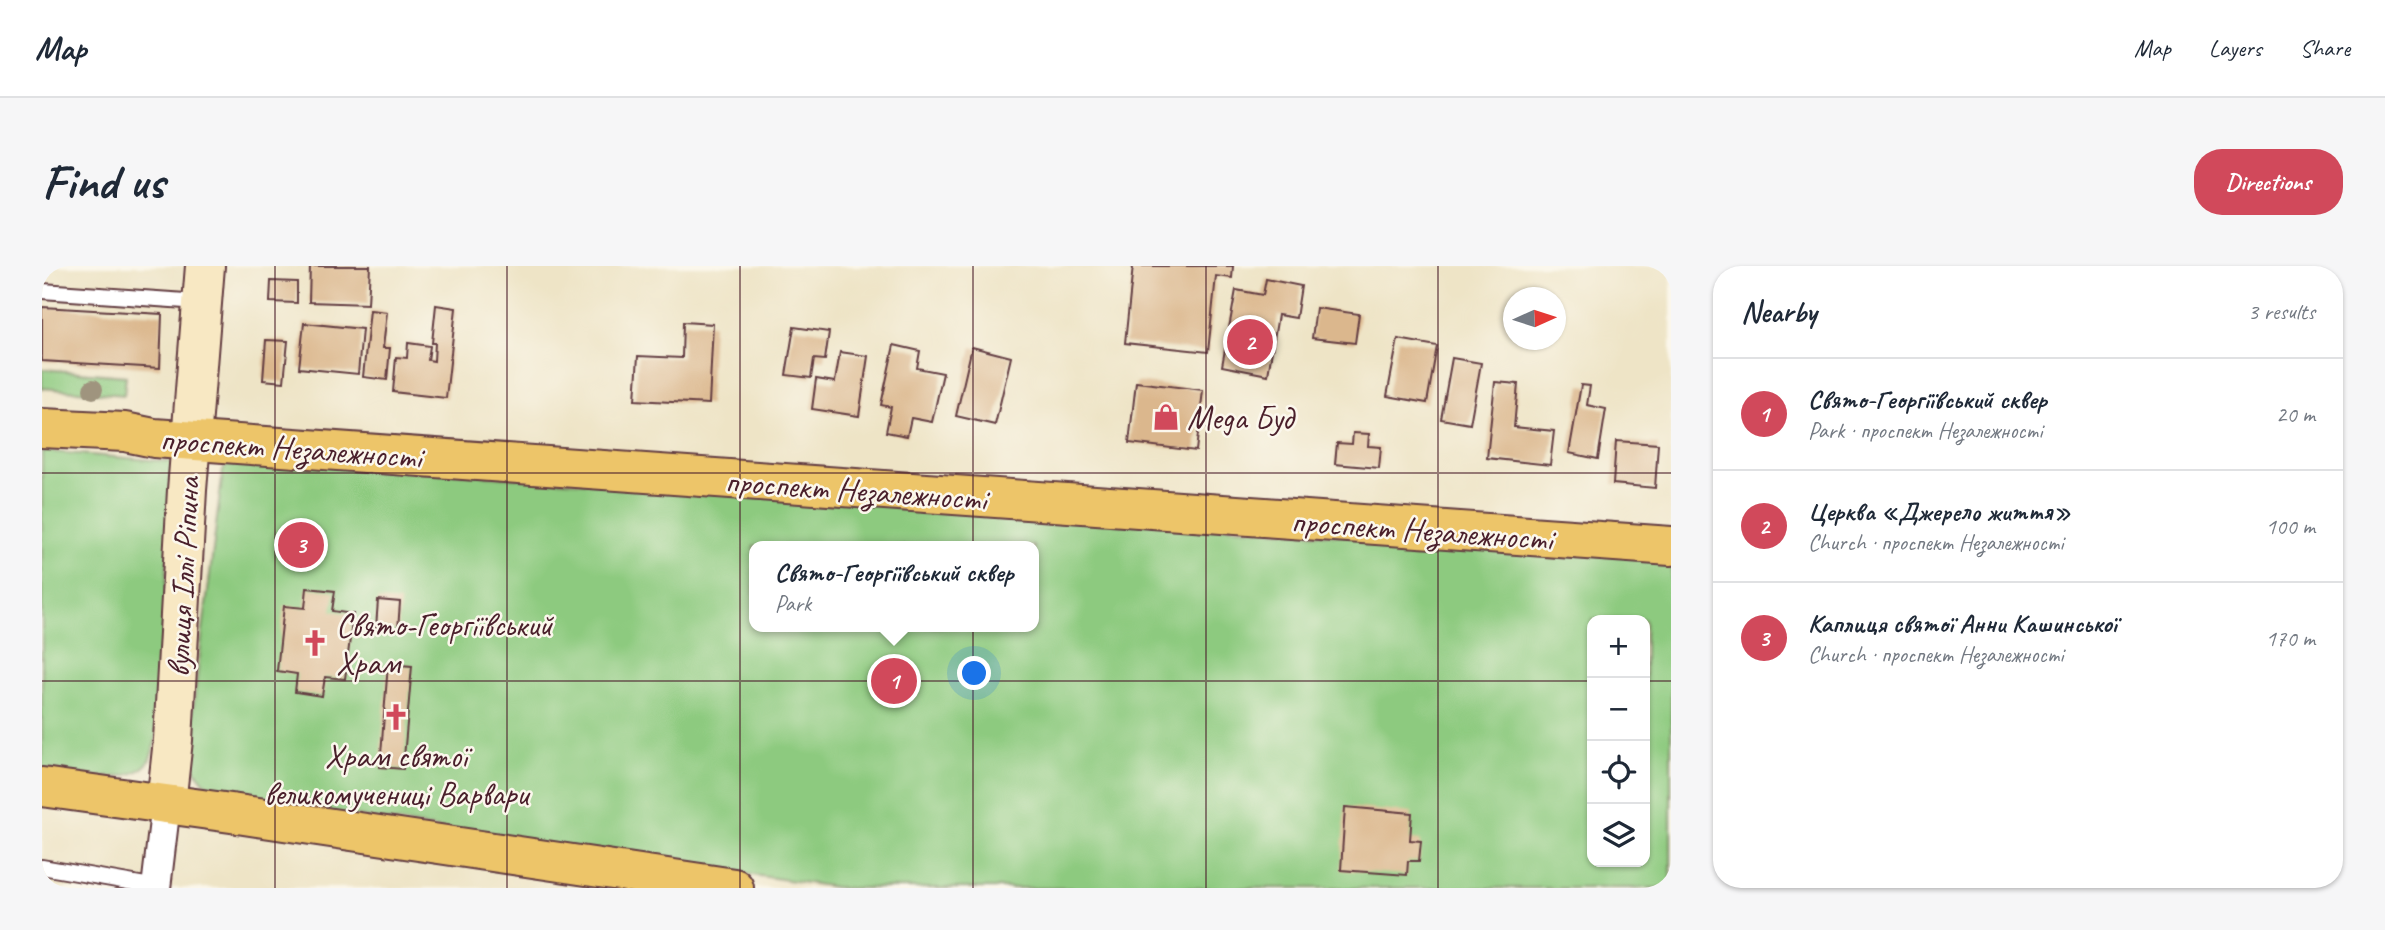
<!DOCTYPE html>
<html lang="en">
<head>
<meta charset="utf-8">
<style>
  :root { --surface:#fff; --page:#f6f6f7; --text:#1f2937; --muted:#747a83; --line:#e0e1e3; --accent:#d1495b }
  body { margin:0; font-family:Caveat,sans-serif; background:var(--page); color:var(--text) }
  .controls { position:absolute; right:21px; bottom:21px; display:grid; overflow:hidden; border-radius:14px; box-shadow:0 2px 5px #0004 }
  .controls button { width:63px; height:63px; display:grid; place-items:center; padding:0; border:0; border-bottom:2px solid var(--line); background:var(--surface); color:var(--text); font:35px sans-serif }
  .compass { position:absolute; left:1461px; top:21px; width:63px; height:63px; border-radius:50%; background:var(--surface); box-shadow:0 2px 5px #0004; rotate:87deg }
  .you { position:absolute; left:933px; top:408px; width:24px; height:24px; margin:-18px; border:5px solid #fff; border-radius:50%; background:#1a73e8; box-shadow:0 0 0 10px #1a73e833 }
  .badge { display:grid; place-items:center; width:46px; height:46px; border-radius:50%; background:var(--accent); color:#fff; font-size:23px; font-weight:700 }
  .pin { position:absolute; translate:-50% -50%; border:4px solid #fff; box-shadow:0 2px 7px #0006 }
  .popup { position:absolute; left:707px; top:275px; width:290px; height:91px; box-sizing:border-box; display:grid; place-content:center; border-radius:14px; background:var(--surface); filter:drop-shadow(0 2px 5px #0005); font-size:23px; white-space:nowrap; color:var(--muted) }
  .popup b { font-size:26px; color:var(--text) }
  .popup::after { content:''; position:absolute; left:50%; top:100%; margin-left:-14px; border:14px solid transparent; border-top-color:var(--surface) }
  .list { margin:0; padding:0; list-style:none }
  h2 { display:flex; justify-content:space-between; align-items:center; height:91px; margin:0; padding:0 28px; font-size:30px }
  h2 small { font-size:23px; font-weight:400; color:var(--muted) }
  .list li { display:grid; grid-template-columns:46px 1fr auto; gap:21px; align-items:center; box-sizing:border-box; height:112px; padding:0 28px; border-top:2px solid var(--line) }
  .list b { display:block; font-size:26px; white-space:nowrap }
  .list p { margin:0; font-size:23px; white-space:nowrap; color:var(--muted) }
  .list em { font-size:23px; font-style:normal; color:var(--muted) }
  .icon { flex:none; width:38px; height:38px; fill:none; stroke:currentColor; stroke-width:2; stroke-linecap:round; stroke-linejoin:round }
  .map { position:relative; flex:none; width:1629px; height:622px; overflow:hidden; border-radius:28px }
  header { display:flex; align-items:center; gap:42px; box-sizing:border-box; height:98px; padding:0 35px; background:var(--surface); border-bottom:2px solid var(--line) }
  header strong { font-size:33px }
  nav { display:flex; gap:38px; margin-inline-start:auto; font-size:24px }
  .intro { display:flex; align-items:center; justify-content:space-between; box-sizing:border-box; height:168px; padding:0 42px }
  h1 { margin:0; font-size:49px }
  .button { padding:18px 32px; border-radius:28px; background:var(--accent); color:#fff; font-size:24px; font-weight:700 }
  main { display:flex; gap:42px; padding:0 42px }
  aside { flex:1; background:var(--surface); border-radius:28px; box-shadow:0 2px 5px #0004 }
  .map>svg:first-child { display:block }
</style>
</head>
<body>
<header>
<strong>Map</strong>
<nav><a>Map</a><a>Layers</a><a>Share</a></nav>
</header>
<div class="intro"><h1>Find us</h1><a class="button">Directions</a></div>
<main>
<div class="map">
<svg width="1629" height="622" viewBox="0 0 1629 622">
  <rect width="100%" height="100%" fill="#fbf7ec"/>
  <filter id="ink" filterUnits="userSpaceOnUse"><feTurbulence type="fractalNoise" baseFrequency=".0143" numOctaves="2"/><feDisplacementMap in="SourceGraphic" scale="14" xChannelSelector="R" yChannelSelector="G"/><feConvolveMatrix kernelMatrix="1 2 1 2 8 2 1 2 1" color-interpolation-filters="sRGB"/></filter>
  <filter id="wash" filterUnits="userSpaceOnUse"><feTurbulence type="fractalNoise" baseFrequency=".00686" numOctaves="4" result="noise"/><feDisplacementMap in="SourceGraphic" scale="28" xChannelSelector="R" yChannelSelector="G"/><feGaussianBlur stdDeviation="1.57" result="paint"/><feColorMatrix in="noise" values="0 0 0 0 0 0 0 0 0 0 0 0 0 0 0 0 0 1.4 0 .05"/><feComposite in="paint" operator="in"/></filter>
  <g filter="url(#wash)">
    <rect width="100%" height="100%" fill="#eee4c6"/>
    <path fill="#8dca7f" stroke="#6c7455" stroke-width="2" fill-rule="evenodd" d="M0,103L84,110L82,129L0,122Z
      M0,185L132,196L114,473C112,480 110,489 107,495C87,524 29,506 0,502Z
      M192,192L1629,292V622H799L185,531C159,520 148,503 147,475L181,204L186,197ZM712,280H992V361H712ZM1550,354H1603V596H1550Z"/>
    <g id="blocks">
      <path fill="#dbb78d" d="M268,0H328L326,38L267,36Z
        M1091,0H1191L1190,12L1174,10L1166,86L1083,77Z
        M1224,13L1259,20L1254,52L1236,49L1226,109L1180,100L1194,24L1221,29Z
        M229,15L255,16V37L228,36Z
        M394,39L414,42L404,132L351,126L354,91L365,92L366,77L388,80L386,94L392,95L393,77H390Z
        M0,41L120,48L118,102L0,95Z
        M1274,42L1317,48L1313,77L1270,72Z
        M328,44L345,46L341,82H348L345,114L321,111Z
        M641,56L671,58L667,138L593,134L596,90L640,92Z
        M262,57L320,63L316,108L257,102Z
        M752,61L787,66L783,94L772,93L769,112L744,109Z
        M1356,73L1395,80L1385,137L1345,130Z
        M224,74L246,75L242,116L221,114Z
        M852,79L878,85L875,102L901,107L890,156L869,152L865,170L844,166L849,141L839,139Z
        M930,81L969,91L953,159L914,150Z
        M798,86L826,90L817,150L770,143L774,113L793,116Z
        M1410,92L1439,97L1428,158L1399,153Z
        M1094,116L1161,124L1154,185L1087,177Z
        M1453,116L1476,118L1472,161L1512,165L1508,199L1445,192Z
        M1539,119L1548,120L1545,139L1564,143L1556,193L1527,187Z
        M1311,167L1327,168L1326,180L1339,181L1337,202L1293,198L1295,177L1310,178Z
        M1574,175L1616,178L1613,222L1571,218Z
        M251,268L269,270L267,290L249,288Z
        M265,322L293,325L290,345L311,348L303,413L283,411L280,430L253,426L255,408L235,405L242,340L263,342Z
        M336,334L358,336L356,364L334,362Z
        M346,398L370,400L361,503L338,501Z
        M1303,541L1370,547L1368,574L1379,575L1377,595H1366L1365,609L1299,604Z"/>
    </g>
  </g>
  <g filter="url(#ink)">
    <use href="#blocks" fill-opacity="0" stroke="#633d42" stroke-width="2"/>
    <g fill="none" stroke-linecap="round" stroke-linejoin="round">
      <defs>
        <path id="lane" d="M0,25L158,36
          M0,601L115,621"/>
        <path id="street" d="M114,622L124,538"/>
        <path id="secondary" d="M124,538L131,474L145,224L163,0"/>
        <path id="primary" d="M0,162L83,166L112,172L182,177L1629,280
          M0,521L189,547L692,622"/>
      </defs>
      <use href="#lane" stroke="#633d42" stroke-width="18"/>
      <use href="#street" stroke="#633d42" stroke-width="32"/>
      <use href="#secondary" stroke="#633d42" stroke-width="42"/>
      <use href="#primary" stroke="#633d42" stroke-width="42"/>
      <use href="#lane" stroke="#fff" stroke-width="14"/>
      <use href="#street" stroke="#fff" stroke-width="28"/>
      <use href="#secondary" stroke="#f8e8c3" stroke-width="38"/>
      <use href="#primary" stroke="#edc569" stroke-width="38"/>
    </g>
    <circle fill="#9f947e" cx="51" cy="123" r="10"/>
  </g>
  <path fill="none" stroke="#4a1f2b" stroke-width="2" stroke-opacity="0.55" d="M233,0V622M465,0V622M698,0V622M931,0V622M1164,0V622M1396,0V622M0,207H1629M0,415H1550M1603,415H1629"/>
  <defs>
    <symbol id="shop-bare" viewBox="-9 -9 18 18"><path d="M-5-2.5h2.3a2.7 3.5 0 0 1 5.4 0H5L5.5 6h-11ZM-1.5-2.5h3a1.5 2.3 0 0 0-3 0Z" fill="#d1495b" stroke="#fbf7ec" stroke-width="2.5" paint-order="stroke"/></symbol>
    <symbol id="church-bare" viewBox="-9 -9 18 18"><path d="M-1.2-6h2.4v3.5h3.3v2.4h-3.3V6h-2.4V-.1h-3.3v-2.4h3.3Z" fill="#d1495b" stroke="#fbf7ec" stroke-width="2.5" paint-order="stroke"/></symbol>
  </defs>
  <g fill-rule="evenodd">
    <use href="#shop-bare" x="1105" y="132" width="38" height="38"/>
    <use href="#church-bare" x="254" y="358" width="38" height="38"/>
    <use href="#church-bare" x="335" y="432" width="38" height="38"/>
  </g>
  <g text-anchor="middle" stroke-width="5" stroke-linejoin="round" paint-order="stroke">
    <g font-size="33" fill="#4a1f2b" stroke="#fbf7ec" text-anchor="start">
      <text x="1145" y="163">Mega Буд</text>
      <text x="294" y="370">Свято-Георгіївський<tspan x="294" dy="38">Храм</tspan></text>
      <text x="354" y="501" text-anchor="middle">Храм святої<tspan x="354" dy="38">великомучениці Варвари</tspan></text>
    </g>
    <g font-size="33" fill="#4a1f2b" stroke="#fbf7ec">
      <text transform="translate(249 181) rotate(4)" y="12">проспект Незалежності</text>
      <text transform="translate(814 223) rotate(4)" y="12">проспект Незалежності</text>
      <text transform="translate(1380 263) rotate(4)" y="12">проспект Незалежності</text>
      <text transform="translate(140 311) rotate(-87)" y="12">вулиця Іллі Ріпина</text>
    </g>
  </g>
</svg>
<div class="controls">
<button>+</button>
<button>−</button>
<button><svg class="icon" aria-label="locate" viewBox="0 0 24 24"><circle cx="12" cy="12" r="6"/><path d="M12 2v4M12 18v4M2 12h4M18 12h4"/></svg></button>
<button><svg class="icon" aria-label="layers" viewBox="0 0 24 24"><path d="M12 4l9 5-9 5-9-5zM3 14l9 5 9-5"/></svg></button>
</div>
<svg class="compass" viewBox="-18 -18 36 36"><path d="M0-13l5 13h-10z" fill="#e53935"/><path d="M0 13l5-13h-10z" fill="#747a83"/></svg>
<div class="you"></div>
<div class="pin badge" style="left:852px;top:415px">1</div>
<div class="popup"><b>Свято-Георгіївський сквер</b>Park</div>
<div class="pin badge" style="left:1208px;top:76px">2</div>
<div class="pin badge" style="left:259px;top:279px">3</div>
</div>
<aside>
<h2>Nearby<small>3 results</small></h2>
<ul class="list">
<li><span class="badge">1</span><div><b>Свято-Георгіївський сквер</b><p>Park · проспект Незалежності</p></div><em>20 m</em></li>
<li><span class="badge">2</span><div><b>Церква «Джерело життя»</b><p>Church · проспект Незалежності</p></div><em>100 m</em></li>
<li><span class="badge">3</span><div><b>Каплиця cвятої Анни Кашинської</b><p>Church · проспект Незалежності</p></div><em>170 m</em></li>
</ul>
</aside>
</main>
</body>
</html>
